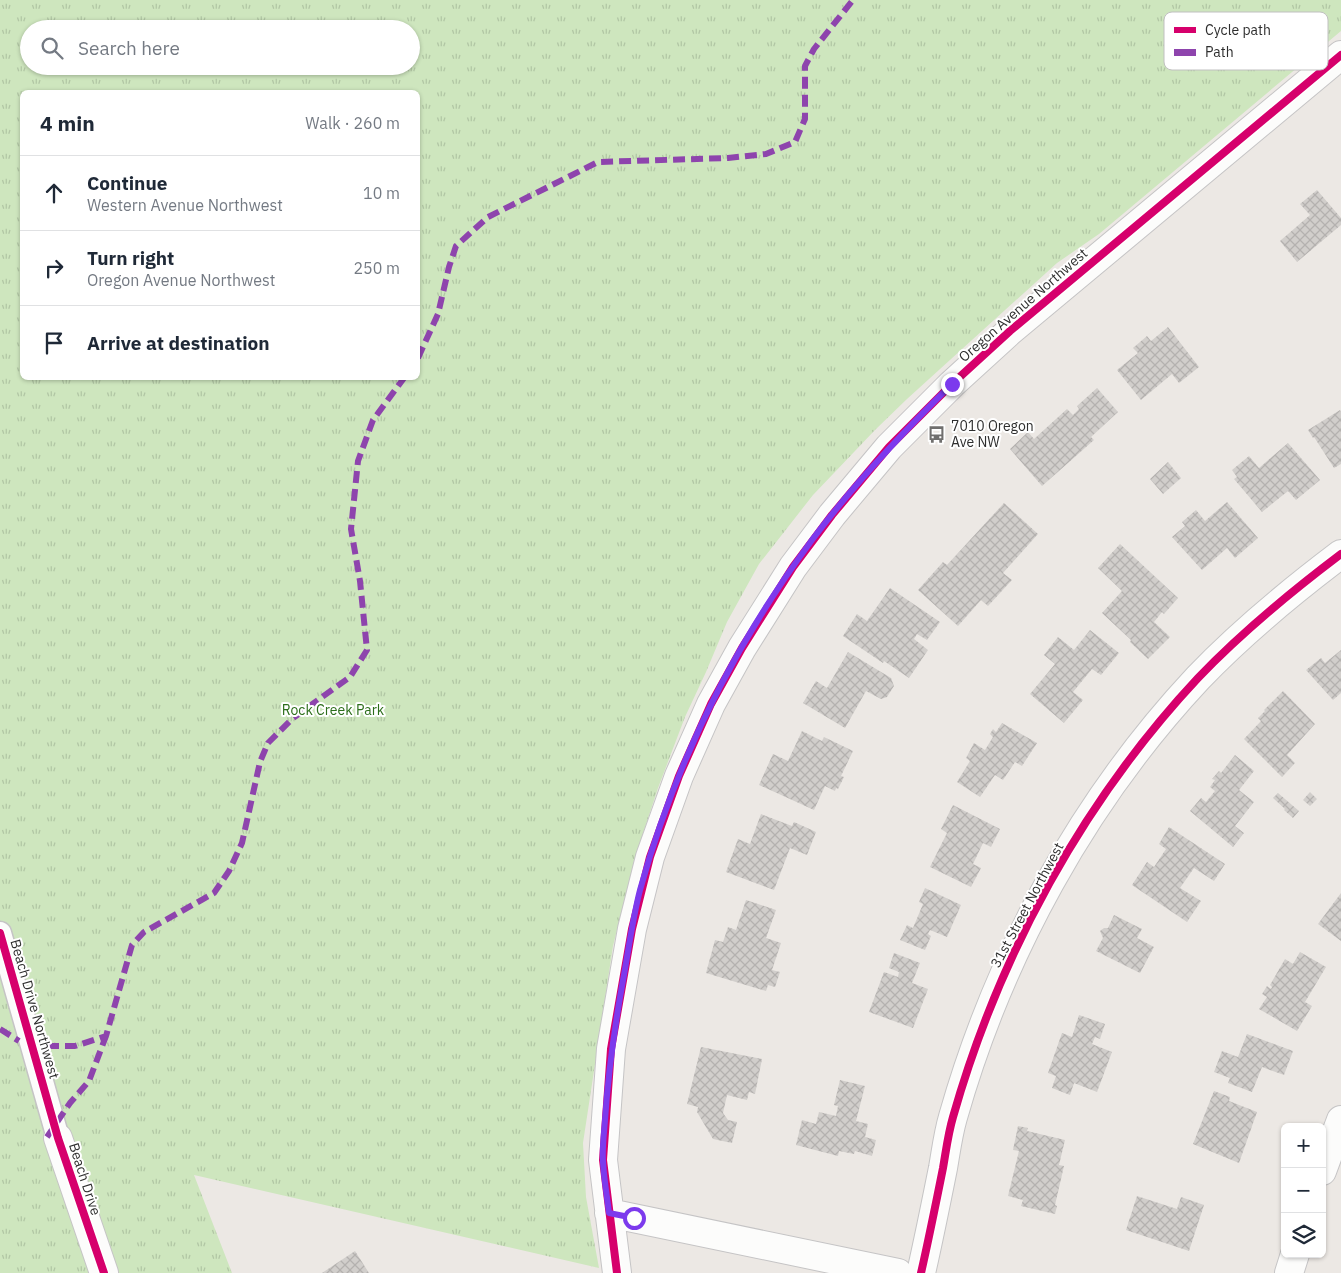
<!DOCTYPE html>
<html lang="en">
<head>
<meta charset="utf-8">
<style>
  :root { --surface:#fff; --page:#f2f2f3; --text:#1f2937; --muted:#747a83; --line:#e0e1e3 }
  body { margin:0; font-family:"IBM Plex Sans",sans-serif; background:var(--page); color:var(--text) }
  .controls { position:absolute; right:15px; bottom:15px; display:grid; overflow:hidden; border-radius:8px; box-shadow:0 1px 4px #0004 }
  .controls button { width:45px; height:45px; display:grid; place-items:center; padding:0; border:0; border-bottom:1px solid var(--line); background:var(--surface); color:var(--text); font:25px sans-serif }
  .stop { position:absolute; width:15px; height:15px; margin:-11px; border:4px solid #7c3aed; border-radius:50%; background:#fff }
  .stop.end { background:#7c3aed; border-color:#fff; box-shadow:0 1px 5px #0008 }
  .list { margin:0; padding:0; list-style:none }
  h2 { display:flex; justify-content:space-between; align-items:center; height:65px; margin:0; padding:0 20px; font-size:21px }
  h2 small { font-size:16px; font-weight:400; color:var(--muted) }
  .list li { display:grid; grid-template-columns:32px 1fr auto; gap:15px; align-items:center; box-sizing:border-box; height:75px; padding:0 20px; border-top:1px solid var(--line) }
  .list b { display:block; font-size:19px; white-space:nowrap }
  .list p { margin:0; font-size:16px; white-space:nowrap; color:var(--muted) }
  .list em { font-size:16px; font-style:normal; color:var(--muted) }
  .icon { flex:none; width:28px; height:28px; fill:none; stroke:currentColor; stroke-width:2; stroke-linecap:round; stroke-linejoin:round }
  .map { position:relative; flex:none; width:1341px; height:1273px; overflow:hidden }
  .search { position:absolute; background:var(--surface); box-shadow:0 1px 4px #0004; left:20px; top:20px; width:400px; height:55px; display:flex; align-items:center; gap:12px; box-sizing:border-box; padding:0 18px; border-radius:28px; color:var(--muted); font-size:19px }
  .panel { position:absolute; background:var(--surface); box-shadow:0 1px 4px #0004; left:20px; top:90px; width:400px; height:290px; border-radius:8px }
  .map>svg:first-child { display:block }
</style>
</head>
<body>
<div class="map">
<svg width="1341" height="1273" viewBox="0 0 1341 1273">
  <defs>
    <pattern id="park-tufts" width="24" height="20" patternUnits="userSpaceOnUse" patternTransform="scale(1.25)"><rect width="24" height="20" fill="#cee6be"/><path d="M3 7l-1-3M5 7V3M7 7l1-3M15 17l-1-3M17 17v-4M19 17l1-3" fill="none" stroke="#b1c6a4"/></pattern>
    <pattern id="building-cross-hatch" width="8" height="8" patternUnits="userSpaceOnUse" patternTransform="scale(1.25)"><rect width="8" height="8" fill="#d1cecb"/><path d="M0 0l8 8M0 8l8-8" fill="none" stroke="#b4b1af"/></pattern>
  </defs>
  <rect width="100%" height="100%" fill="#ece8e4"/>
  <path fill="url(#park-tufts)" fill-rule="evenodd" d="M0,0H1341V31L1099,234L1057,263L907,399L875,430L813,495L759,564L727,622L706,672L685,717L658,788L634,861L613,946L583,1143L586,1197L599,1268L194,1175L232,1273H0ZM29,29H411V66H29ZM22,92H418V378H22Z"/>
  <path fill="url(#building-cross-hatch)" d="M1317,190L1341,218V225L1297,262L1280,241L1310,215L1300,204Z
    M1168,327L1199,367L1179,383L1172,374L1141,400L1117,370L1138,353L1133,348L1147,336L1151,341Z
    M1097,388L1118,412L1091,437L1094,440L1042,486L1010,449L1028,432L1034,439L1067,409L1073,415L1079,409L1077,406Z
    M1340,410L1341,412V464L1334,468L1314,437L1313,438L1308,430Z
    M1288,443L1320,480L1296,500L1288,491L1262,512L1234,479L1237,477L1232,470L1249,456L1259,468Z
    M1168,462L1181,478L1163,494L1150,479Z
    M1227,502L1258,538L1235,558L1227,548L1202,570L1172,537L1185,526L1182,522L1196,510L1205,521Z
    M1004,503L1038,534L1003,573L1012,580L988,606L981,600L958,626L918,590L943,562L947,565Z
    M1120,544L1178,598L1164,614L1162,612L1154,622L1170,637L1148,659L1130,642L1131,640L1102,613L1122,591L1098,568Z
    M890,588L940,622L927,640L917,634L914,639L928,650L909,678L884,661L883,663L843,636L857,614L867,621Z
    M1090,630L1119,653L1101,675L1092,669L1073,692L1083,700L1064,723L1030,694L1055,664L1044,655L1058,637L1074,650Z
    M1341,650V693L1333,700L1306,670L1321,658L1325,663Z
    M848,652L891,678L894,686L887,697L881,699L866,691L845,728L803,703L816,681L827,688Z
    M1283,691L1315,724L1287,755L1295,763L1282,777L1244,739L1261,721L1258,718L1265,711L1264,710Z
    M1002,723L1037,743L1022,766L1015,762L1003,780L995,775L980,797L957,782L970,761L966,758L974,743L985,750L993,737L990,734L993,729L996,732Z
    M802,731L822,741L824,737L853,751L841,776L844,777L838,789L836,788L835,791L825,786L814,810L759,785L773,754L788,761Z
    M1235,755L1254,771L1239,790L1254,802L1235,826L1244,833L1233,847L1190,811L1201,798L1206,802L1215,791L1210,787L1215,780L1212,779L1219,771L1221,773Z
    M1310,792L1317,799L1310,806L1303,800Z
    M1278,793L1299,811L1293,818L1284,810L1285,809L1273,798Z
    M953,805L1000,829L991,847L983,843L973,864L981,868L971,887L930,867L947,833L941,829Z
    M761,814L792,826L794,822L816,832L807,855L790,848L774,890L726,872L738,839L750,844Z
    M1169,827L1225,864L1214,881L1194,868L1180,888L1201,901L1187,922L1132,885L1147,862L1154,867L1166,849L1159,844Z
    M925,888L961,905L947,937L930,930L928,934L931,936L925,950L900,940L907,925L913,928L923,904L919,902Z
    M1341,893V941L1318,924Z
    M746,900L776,910L766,938L781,943L772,970L780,972L775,987L768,985L766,991L706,973L715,940L723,942L728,927L736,930Z
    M1114,915L1142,929L1137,938L1154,947L1140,973L1096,951L1103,938L1100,931L1104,928H1108Z
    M1300,952L1326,967L1305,1002L1312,1006L1297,1031L1259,1009L1267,997L1262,994L1267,986L1271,989L1272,987L1270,985L1285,959L1293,964Z
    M894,953L920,963L912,983L928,989L913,1028L869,1012L884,972L898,977L899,972L889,968Z
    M1079,1015L1105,1024L1100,1039L1095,1037L1092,1044L1112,1052L1097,1092L1074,1083L1070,1095L1052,1088L1056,1076L1048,1073L1062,1033L1072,1037Z
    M1247,1034L1293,1051L1284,1075L1262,1067L1252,1092L1228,1083L1230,1078L1214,1072L1222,1051L1238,1057Z
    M701,1047L762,1059L755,1094L749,1092L747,1100L727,1095L723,1113L728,1120L737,1122L732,1143L713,1139L697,1112L698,1107L687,1104Z
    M840,1080L865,1086L856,1121L868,1124L865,1137L876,1140L872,1156L855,1151L854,1154L839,1151L838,1156L796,1145L802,1120L816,1124L819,1112L836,1116L838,1106L834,1105Z
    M1214,1091L1230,1097L1229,1101L1257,1112L1239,1163L1193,1144Z
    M1018,1126L1028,1128L1027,1131L1065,1140L1059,1165L1064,1166L1055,1205L1057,1206L1055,1214L1021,1206L1023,1200L1008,1196L1019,1151L1013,1150Z
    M1137,1196L1177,1209L1181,1197L1204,1205L1189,1251L1126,1230Z
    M355,1251L369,1273H322Z"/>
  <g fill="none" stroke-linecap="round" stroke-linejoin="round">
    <defs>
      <path id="pedestrian" d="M0,933L58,1138"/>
      <path id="minor" d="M58,1138L104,1273
        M1322,1171L1341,1120
        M921,1273C929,1238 936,1203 943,1168C946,1151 948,1134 953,1117C999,955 1083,801 1198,678C1241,633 1292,591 1341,554
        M1289,1273L1295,1254"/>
      <path id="tertiary" d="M609,1213L898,1273
        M617,1273L603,1160L611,1049L632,929L650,857L679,776L711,704L742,648L793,567L832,515L889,447L952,384L1010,331L1341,55"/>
    </defs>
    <use href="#pedestrian" stroke="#c5c4c5" stroke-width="25"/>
    <use href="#minor" stroke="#c5c4c5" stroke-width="30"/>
    <use href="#tertiary" stroke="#c5c4c5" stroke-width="30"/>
    <use href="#pedestrian" stroke="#fcfcfb" stroke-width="22"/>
    <use href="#minor" stroke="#fcfcfb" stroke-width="28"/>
    <use href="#tertiary" stroke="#fcfcfb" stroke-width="28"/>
    <path stroke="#8e44ad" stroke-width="6" stroke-dasharray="12 6" stroke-linecap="butt" d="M418,358L438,314L449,267L456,246L488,217L598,162L728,158L766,154L795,142L805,119V66L814,49L853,0
      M0,1029L19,1041
      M47,1046H75L106,1036L132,945L144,932L214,893L229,871L242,843L260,762L268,743L293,718L350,677L367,650L360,581L351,529L358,461L373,420L404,378
      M47,1137L70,1103L89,1081L106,1036"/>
    <defs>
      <path id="cycleway" d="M0,933L58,1138L104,1273
        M617,1273L603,1160L611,1049L632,929L650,857L679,776L711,704L742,648L793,567L832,515L889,447L952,384L1010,331L1341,55
        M921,1273C929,1238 936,1203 943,1168C946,1151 948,1134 953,1117C999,955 1083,801 1198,678C1241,633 1292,591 1341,554"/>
    </defs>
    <use href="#cycleway" stroke="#fff" stroke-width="11"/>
    <use href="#cycleway" stroke="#d6006c" stroke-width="8"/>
  </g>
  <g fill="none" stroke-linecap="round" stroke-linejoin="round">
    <path stroke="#7c3aed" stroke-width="6" d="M634,1218L609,1213C607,1196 604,1179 603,1162C602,1148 604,1134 605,1120C608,1075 614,1031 622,986C628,954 632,921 640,890C675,764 734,645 812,540C854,484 902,433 952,384"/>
  </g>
  <defs>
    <symbol id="bus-bare" viewBox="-9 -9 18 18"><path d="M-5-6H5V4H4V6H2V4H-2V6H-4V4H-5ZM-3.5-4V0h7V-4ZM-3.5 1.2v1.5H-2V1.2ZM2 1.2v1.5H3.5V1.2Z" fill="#706f6e" stroke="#fff" stroke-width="2.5" paint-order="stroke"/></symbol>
  </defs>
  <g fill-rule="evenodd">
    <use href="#bus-bare" x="924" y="422" width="25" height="25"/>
  </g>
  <g text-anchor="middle" stroke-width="4" stroke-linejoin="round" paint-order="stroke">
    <g font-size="14" fill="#2e2e2e" stroke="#fff">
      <text transform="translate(1023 305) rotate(-41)" y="5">Oregon Avenue Northwest</text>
      <text transform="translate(1027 905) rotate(-62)" y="5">31st Street Northwest</text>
      <text transform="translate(35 1009) rotate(74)" y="5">Beach Drive Northwest</text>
      <text transform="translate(85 1179) rotate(72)" y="5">Beach Drive</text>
    </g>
    <g font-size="14" fill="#2e2e2e" stroke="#fff" text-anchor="start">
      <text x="951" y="431">7010 Oregon<tspan x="951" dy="16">Ave NW</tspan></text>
    </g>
    <g font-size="14" fill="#2c6e1b" stroke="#fff">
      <text x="333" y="715">Rock Creek Park</text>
    </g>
  </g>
  <rect x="1164" y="12" width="164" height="58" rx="8" fill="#fff" stroke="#c0c0c0" stroke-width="1"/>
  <rect x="1174" y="27" width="22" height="6" fill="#d6006c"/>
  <rect x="1174" y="49" width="22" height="7" fill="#8e44ad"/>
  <g font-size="14" fill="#2e2e2e">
    <text x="1205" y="35">Cycle path</text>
    <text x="1205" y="57">Path</text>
  </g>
</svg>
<div class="controls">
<button>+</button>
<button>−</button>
<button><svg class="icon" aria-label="layers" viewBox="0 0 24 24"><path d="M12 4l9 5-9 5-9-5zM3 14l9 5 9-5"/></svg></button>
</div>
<div class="stop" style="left:634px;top:1218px"></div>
<div class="stop end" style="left:952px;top:384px"></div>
<div class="search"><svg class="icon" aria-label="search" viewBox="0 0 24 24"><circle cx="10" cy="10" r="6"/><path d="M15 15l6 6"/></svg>Search here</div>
<section class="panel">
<h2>4 min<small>Walk · 260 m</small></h2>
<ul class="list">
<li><svg class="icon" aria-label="ahead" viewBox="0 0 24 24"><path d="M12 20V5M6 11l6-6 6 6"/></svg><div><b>Continue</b><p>Western Avenue Northwest</p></div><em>10 m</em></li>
<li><svg class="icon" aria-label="right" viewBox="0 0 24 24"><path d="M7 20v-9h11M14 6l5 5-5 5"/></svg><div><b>Turn right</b><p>Oregon Avenue Northwest</p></div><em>250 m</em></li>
<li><svg class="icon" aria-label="arrive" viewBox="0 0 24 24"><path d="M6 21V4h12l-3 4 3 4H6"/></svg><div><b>Arrive at destination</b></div></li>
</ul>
</section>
</div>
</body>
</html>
